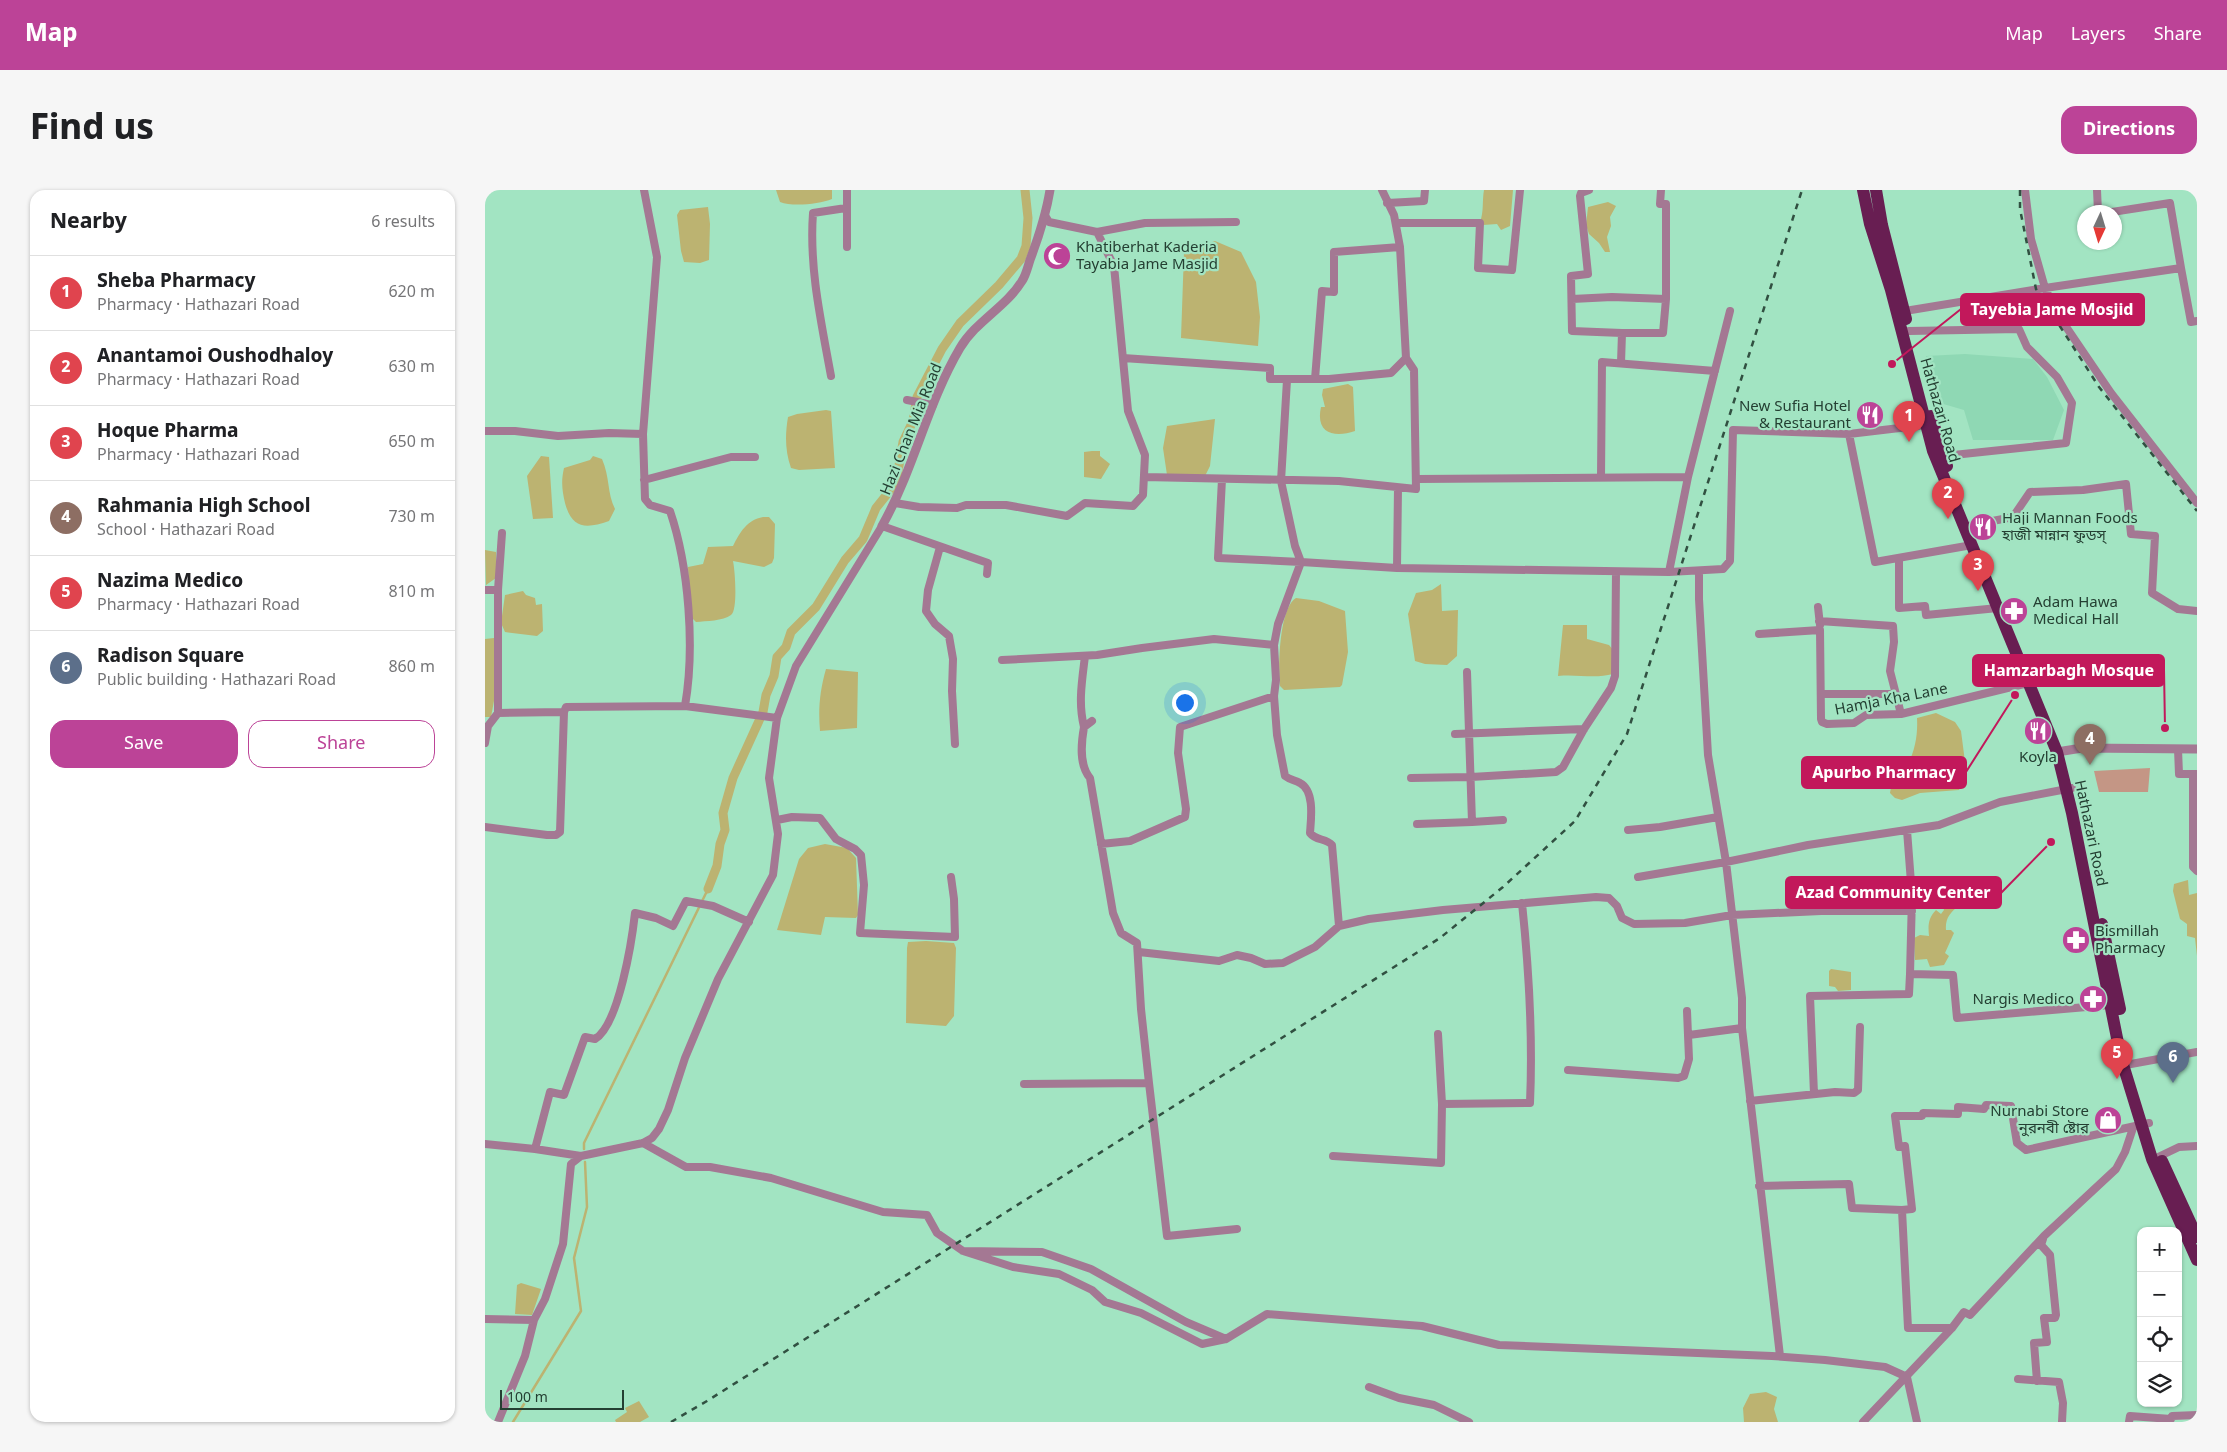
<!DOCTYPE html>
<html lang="en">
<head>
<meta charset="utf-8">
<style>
  :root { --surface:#fff; --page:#f6f6f6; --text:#202124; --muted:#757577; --line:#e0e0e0; --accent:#bc4397 }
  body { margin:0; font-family:Georgia,"Noto Sans Bengali",serif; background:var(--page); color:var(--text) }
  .controls { position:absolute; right:15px; bottom:15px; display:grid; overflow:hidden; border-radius:10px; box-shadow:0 1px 4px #0004 }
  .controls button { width:45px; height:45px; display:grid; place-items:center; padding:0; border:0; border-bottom:1px solid var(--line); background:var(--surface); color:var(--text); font:25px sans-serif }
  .compass { position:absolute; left:1592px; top:15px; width:45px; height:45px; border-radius:50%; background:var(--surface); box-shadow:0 1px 4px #0004; rotate:184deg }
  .scale { position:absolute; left:15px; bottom:12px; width:124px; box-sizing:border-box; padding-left:5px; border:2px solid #243f32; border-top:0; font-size:14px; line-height:18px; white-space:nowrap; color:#243f32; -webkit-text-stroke:4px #a2e4c2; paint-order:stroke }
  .you { position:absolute; left:699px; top:512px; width:18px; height:18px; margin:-12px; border:4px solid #fff; border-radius:50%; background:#1a73e8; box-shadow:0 0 0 8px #1a73e833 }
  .badge { display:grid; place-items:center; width:32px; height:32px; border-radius:50%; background:var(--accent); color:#fff; font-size:16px; font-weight:700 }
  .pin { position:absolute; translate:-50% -41px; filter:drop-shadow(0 1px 2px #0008) }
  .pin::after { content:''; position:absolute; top:26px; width:18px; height:15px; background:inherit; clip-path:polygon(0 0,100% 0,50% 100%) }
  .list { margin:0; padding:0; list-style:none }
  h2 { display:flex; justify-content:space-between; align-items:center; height:65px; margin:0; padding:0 20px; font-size:21px }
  h2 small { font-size:16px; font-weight:400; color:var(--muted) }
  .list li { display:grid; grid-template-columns:32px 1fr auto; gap:15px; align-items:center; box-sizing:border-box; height:75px; padding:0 20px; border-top:1px solid var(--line) }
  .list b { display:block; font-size:19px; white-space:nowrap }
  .list p { margin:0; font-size:16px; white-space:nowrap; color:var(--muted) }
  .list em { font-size:16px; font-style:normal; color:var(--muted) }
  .actions { display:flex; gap:10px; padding:15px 20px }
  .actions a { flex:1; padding:11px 0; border:1px solid var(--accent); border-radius:15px; text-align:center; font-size:18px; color:var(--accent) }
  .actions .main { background:var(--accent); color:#fff }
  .icon { flex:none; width:28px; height:28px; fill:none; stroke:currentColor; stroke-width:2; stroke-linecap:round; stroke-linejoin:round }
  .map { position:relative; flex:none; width:1712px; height:1232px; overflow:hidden; border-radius:15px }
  header { display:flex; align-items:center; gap:30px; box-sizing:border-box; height:70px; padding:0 25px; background:var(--accent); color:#fff }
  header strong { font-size:24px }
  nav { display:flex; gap:28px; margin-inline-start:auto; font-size:18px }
  .intro { display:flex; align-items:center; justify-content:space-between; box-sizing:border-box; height:120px; padding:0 30px }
  h1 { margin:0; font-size:35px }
  .button { padding:12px 22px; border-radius:15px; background:var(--accent); color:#fff; font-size:18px; font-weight:700 }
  main { display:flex; gap:30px; padding:0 30px }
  aside { flex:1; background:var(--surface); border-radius:15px; box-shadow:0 1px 4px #0004 }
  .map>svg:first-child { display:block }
</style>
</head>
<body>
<header>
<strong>Map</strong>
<nav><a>Map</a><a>Layers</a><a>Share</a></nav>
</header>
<div class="intro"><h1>Find us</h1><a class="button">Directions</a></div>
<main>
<aside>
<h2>Nearby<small>6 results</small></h2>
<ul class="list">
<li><span class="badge" style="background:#e0444e">1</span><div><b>Sheba Pharmacy</b><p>Pharmacy · Hathazari Road</p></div><em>620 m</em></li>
<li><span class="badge" style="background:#e0444e">2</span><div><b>Anantamoi Oushodhaloy</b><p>Pharmacy · Hathazari Road</p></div><em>630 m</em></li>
<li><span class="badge" style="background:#e0444e">3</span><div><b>Hoque Pharma</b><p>Pharmacy · Hathazari Road</p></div><em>650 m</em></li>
<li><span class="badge" style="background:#8d6e63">4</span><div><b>Rahmania High School</b><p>School · Hathazari Road</p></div><em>730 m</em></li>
<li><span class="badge" style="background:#e0444e">5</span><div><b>Nazima Medico</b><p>Pharmacy · Hathazari Road</p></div><em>810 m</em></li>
<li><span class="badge" style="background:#5c6f8a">6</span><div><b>Radison Square</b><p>Public building · Hathazari Road</p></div><em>860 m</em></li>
</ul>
<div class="actions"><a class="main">Save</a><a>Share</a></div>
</aside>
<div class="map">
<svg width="1712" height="1232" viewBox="0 0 1712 1232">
  <rect width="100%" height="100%" fill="#a2e4c2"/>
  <path fill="#8fd8b4" d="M1480,164L1548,169L1562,187L1579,220L1568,250H1488L1479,220L1448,211L1441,166Z"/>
  <path fill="#c49685" d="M1665,578L1663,602H1614L1609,581Z"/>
  <path fill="#bcb371" d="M291,0H347V9C334,14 308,17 295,12Z
    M999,0H1028L1025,36L1016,40L1012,34L998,35L995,32C999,22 997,11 999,0Z
    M1123,12L1131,16L1125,27L1126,36L1122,47L1125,62H1120L1114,53L1104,44L1101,35L1103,17Z
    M223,17L225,34L224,70L215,73L199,72L196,61L192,25L195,20Z
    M730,51L756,62L771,92L775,127L773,156L696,148L699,62Z
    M863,194L868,197L870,241C850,248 830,244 836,217H840L837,205L838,199Z
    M341,220L346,221L350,278L314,280L306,278C300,261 300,245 303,227L312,224Z
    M730,229L725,276L719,288L682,285L678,258L682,236Z
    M607,261H615V266L625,274L616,289L599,287V262Z
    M56,266L64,267L68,328L48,329L42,286Z
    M108,266L117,269C125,287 122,303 130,319L124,331C101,339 87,339 80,313C77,300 76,291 79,278L105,270Z
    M278,327H284L290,334L289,368L287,373L279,377L248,371C250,380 253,420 246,425C238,431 221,431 211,432L205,426L203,377L218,374L223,357L248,356C255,342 262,330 278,327Z
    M0,360L11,362V388L1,395Z
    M956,394L957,421L973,420L972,466L962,475L940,474L930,471L923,424L931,403L947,400Z
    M38,401L41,405L50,408L51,415L57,414L58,441L52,446L20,442L16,433L20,405Z
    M811,408L834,411L860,421L863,462L857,495L855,497L799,500L795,496C793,478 794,418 811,408Z
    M1078,435H1102V449L1124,455L1129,461L1128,484C1110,489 1092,484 1073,486Z
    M9,448L12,453L11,500L6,527H0V449Z
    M341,479L373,482L372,538L335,541C333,518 335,500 341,479Z
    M1451,523L1470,532L1476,541L1482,587L1474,600L1435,603L1417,610L1410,608L1405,603C1406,592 1416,586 1421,577C1430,563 1433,544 1432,528Z
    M340,654L362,658L371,668L373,725L371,728L340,727L336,745L292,740L314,669L323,658Z
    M1703,690L1704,705L1712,703V766L1710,748L1702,746V734L1695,729L1688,701L1689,694Z
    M1466,692L1474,716C1465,722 1460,729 1461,740H1466L1469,743L1460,763L1464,766L1459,775L1445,777L1442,769L1430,770L1429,748L1435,745L1444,746C1443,736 1443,728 1451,720L1456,724L1459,720L1457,714L1453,711L1456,693Z
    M441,751L469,753L471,758L469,826L461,836L421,833L422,758L423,752Z
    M1346,779L1366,782V800L1353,801L1350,797L1344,796V781Z
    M36,1093L56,1099L47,1125L30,1124L32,1095Z
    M1281,1202L1292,1207L1289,1219L1293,1232H1259L1258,1218L1265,1204Z
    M154,1211L164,1227L155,1232H131L130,1230L142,1222L140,1218Z"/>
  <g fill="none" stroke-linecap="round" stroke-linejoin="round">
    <path stroke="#bcb371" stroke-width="2.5" d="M99,959V953L223,699
      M28,1232L96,1121L89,1068L102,1017L100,972"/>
    <path stroke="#bcb371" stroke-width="9" d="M223,699L232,676L235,654L240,640L238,623L248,588L278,522L281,505L289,486L292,467L301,457L306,442L331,417L360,370L378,349L391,318L411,293L418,252L428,231L432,207L457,159L475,133L514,95L536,69L541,56L543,28L540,0"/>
    <path stroke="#a47893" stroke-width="8" d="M159,0L172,67L158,244L160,309L165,315L185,321C204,377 210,458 200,516
      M362,0V57
      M1104,0L1096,3L1095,6L1103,84L1086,86L1087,141L1137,143L1136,173
      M1540,0L1546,49L1560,98L1571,122L1626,203L1712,313
      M1612,0L1613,22
      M902,13L939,11L940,0
      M1627,22L1685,13L1696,78
      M911,33H995L993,78L1027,80L1035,0
      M612,42L660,33L751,32
      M1087,109L1127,107L1181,109V14H1175L1176,0
      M1420,121L1560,98L1696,78L1706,132L1712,131
      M1424,141L1534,139L1542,157L1572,187L1587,213L1581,253L1459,266
      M1137,143H1178L1181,109
      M638,168L785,178V189H844L906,183L921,168
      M346,186C336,131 324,78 328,23L361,18
      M830,189L837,101L849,102V62L915,57
      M802,190L796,291L810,356L816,372L912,378L1184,382L1238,379L1245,371L1248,240L1364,244L1440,235
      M422,210L448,215
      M0,241H30L73,246L124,243L158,244
      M1364,244L1390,372L1487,355
      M659,287L854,291L931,299L929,180L921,168L915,57L909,25L897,0
      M1116,287L1117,172L1230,181
      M737,289L733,368L816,372L793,434L789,455L791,490L789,506L792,545L800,586C805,590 810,590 815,593C830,601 826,629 825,643C831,651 841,648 847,655L854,736
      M932,289L1203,287
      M159,290L246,267H270
      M410,313L434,317L472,318L481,315H521L582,326L600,313L648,316L658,305L660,265L643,221L629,76L612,42L564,32L561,27
      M1487,335L1528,327L1545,302L1598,300L1641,294L1646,344L1670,346L1667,403L1693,419L1712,421
      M455,357L443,400L441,421L450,434L464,446L468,469L467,501L470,554
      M1414,368V418L1440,416L1441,425L1513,418
      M912,378L913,298
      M1184,382L1203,287L1245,121
      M1214,382V409L1223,565L1241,672L1257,808V838L1295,1166
      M0,400H13L17,343
      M1333,417L1335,435
      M1334,431L1408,436L1409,452L1405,481L1416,524
      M1274,444L1335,440L1336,529L1337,532L1342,534L1369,533L1381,525L1416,524L1543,493
      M517,470L612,465L657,458L729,449L789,455
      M1336,504H1411
      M13,523L79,522
      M599,537C593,513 597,491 600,466
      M970,544L1099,539
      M0,553L3,536L13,523V400
      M1693,559L1694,584H1712
      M1708,584V677L1712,681
      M926,588L986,587L1071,582L1078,577L1099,539L1126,498L1130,486L1131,382
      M292,630L307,627L335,628L351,649L370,659L376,665L379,695L375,743L470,747L469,709L466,687
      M987,632L1018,630
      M932,634L987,632L982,482
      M0,637L62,645H71L75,642L79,522L81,517L200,516L292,528
      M1143,640L1175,637L1233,627
      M1422,640L1427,706L1425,784L1468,785L1472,828L1625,815
      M616,654L645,651L700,627L701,619L693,563L695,537L789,506
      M1153,687L1241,672L1323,655L1454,635L1515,612L1587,598
      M654,762L734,771L752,765L766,768L780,774L798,773L830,757L854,736L884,729L958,720L1111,707L1124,708L1132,716L1137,728L1149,734L1200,733L1247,725L1336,721H1427
      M953,844L957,914
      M1204,845L1257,838
      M1646,874L1712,862
      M1083,880L1193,888L1199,886L1204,869L1202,821
      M664,893L682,1046L752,1039
      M539,894L664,893L656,819L652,753L636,743L628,723L605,588C594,575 596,554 599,537L607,531
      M1329,904L1325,806L1424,804L1425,784
      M1265,911L1350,902L1369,903L1373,900L1375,837
      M158,953L201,977H225L286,988L398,1022L442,1025L452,1043L478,1061L557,1062L606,1079L701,1132L741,1149
      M0,954L50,959L96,966L86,974L78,1054L60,1109L49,1130L0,1129
      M50,959L65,902L79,905L100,847L110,849C134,835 147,750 150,723L171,728L188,736L201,711L228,716L264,732
      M96,966L158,953L167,948L174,939L183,920L200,868L233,789L288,685L293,644L284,588L292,528L311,476L397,336L503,373L502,384
      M848,966L956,973L957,914L1045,913C1048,846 1044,780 1037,713
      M1669,969L1694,957L1712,956
      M1274,996L1364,994L1367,1018L1417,1020
      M478,1061L528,1077L574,1084L607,1100L620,1112L656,1123L717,1154L741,1149L782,1124L937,1136L1014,1155L1287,1166L1340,1170L1400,1177L1422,1187L1432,1232
      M1467,1138H1423L1417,1020L1427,1019L1420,956L1414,957L1410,926H1437L1438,923L1473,924V917L1499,919L1501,915L1526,916L1532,953L1541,960L1664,933
      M1533,1189L1574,1192L1578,1213L1577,1232
      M1552,1191L1549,1153L1562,1152L1559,1128H1570L1571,1125L1565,1065L1556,1055L1558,1049
      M884,1197L914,1208L949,1215L984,1232
      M13,1232L40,1166L49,1130
      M1378,1232L1467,1138L1479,1122L1485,1125L1559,1046L1631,979L1640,962L1648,938
      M1644,1232L1645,1226L1686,1229L1687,1226L1712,1225"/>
    <path stroke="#a47893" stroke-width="9" d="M397,336C429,279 442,214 475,158C491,131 521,117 537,91C541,85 543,76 545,70C554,46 561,25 565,0
      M1572,562L1597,558L1712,559"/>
    <path stroke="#681e52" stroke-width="12" d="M1378,0L1385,34L1406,100L1448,261L1572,562L1587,623L1636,868L1667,969L1712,1070
      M1391,0L1397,35L1421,129
      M1446,226L1462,276
      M1617,734L1635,819
      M1677,971L1712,1047"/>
    <path stroke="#315041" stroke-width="2.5" stroke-dasharray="6 6" stroke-linecap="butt" d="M1535,0V19L1551,99L1614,197L1712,321
      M186,1232L222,1211L955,748L1018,697L1090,631L1142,544L1317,0"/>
  </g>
  <defs>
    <symbol id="mosque-disc" viewBox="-11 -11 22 22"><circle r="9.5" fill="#bc4397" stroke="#a2e4c2"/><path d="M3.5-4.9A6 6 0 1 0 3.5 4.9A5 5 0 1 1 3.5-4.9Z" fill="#fff"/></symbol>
    <symbol id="restaurant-disc" viewBox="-11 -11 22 22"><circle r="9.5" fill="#bc4397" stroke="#a2e4c2"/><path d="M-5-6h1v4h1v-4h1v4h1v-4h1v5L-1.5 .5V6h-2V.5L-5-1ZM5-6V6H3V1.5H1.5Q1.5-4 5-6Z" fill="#fff"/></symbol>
    <symbol id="pharmacy-disc" viewBox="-11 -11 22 22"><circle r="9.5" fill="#bc4397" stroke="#a2e4c2"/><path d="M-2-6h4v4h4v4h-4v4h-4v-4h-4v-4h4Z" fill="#fff"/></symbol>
    <symbol id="shop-disc" viewBox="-11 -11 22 22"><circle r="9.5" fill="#bc4397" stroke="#a2e4c2"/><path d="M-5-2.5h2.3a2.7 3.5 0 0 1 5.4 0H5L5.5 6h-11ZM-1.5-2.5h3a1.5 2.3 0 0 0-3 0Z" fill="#fff"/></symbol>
  </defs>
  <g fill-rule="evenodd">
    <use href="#mosque-disc" x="556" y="50" width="32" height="32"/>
    <use href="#restaurant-disc" x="1369" y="209" width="32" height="32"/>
    <use href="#restaurant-disc" x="1482" y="321" width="32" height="32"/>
    <use href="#pharmacy-disc" x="1513" y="405" width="32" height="32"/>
    <use href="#restaurant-disc" x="1537" y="525" width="32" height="32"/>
    <use href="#pharmacy-disc" x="1575" y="734" width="32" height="32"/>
    <use href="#pharmacy-disc" x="1592" y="793" width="32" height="32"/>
    <use href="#shop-disc" x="1607" y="914" width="32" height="32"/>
  </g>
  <g text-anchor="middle" stroke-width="4.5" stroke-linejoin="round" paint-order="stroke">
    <g font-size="15" fill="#243f32" stroke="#a2e4c2" text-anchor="start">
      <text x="591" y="62">Khatiberhat Kaderia<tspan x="591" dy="17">Tayabia Jame Masjid</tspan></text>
      <text x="1366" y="221" text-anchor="end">New Sufia Hotel<tspan x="1366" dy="17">&amp; Restaurant</tspan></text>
      <text x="1517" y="333">Haji Mannan Foods<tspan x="1517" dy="17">হাজী মান্নান ফুডস্</tspan></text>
      <text x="1548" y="417">Adam Hawa<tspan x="1548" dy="17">Medical Hall</tspan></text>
      <text x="1553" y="572" text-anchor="middle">Koyla</text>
      <text x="1610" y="746">Bismillah<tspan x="1610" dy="17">Pharmacy</tspan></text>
      <text x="1589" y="814" text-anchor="end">Nargis Medico</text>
      <text x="1604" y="926" text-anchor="end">Nurnabi Store<tspan x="1604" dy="17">নুরনবী ষ্টোর</tspan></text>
    </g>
    <g font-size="15" fill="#243f32" stroke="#a2e4c2">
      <text transform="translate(1455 220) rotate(74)" y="5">Hathazari Road</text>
      <text transform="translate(426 239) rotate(-68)" y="5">Hazi Chan Mia Road</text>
      <text transform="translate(1406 509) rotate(-11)" y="5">Hamja Kha Lane</text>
      <text transform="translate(1606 643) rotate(78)" y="5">Hathazari Road</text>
    </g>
  </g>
  <path fill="none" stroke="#c2185b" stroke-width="2" d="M1407 174L1476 119M1680 538L1679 480M1530 505L1481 582M1566 652L1516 703"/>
  <g fill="#c2185b" stroke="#a2e4c2" stroke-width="2">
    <circle cx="1407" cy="174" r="5"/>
    <circle cx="1680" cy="538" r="5"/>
    <circle cx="1530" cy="505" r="5"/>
    <circle cx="1566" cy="652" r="5"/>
  </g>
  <g fill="#c2185b" stroke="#c2185b" stroke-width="2">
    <rect x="1476" y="104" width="183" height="31" rx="5"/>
    <rect x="1488" y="465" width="191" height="31" rx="5"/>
    <rect x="1317" y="567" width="164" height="31" rx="5"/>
    <rect x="1301" y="687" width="215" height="31" rx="5"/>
  </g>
  <g font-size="16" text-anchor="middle" font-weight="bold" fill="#fff">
    <text x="1567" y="125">Tayebia Jame Mosjid</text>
    <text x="1584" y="486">Hamzarbagh Mosque</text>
    <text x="1399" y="588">Apurbo Pharmacy</text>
    <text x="1408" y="708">Azad Community Center</text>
  </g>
</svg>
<div class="controls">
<button>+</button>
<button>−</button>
<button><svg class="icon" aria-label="locate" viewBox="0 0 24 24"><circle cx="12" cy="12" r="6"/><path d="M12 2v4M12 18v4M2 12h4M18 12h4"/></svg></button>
<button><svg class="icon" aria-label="layers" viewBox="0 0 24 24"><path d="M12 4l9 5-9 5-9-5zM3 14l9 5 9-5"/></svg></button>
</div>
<svg class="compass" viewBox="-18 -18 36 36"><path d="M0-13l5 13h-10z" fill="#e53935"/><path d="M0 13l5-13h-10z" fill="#757577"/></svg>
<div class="scale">100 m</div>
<div class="you"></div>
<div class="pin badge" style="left:1424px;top:252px;background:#e0444e">1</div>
<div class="pin badge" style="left:1463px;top:329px;background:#e0444e">2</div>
<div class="pin badge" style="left:1493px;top:401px;background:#e0444e">3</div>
<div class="pin badge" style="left:1605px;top:575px;background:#8d6e63">4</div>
<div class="pin badge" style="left:1632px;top:889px;background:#e0444e">5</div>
<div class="pin badge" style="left:1688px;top:893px;background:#5c6f8a">6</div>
</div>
</main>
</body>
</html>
